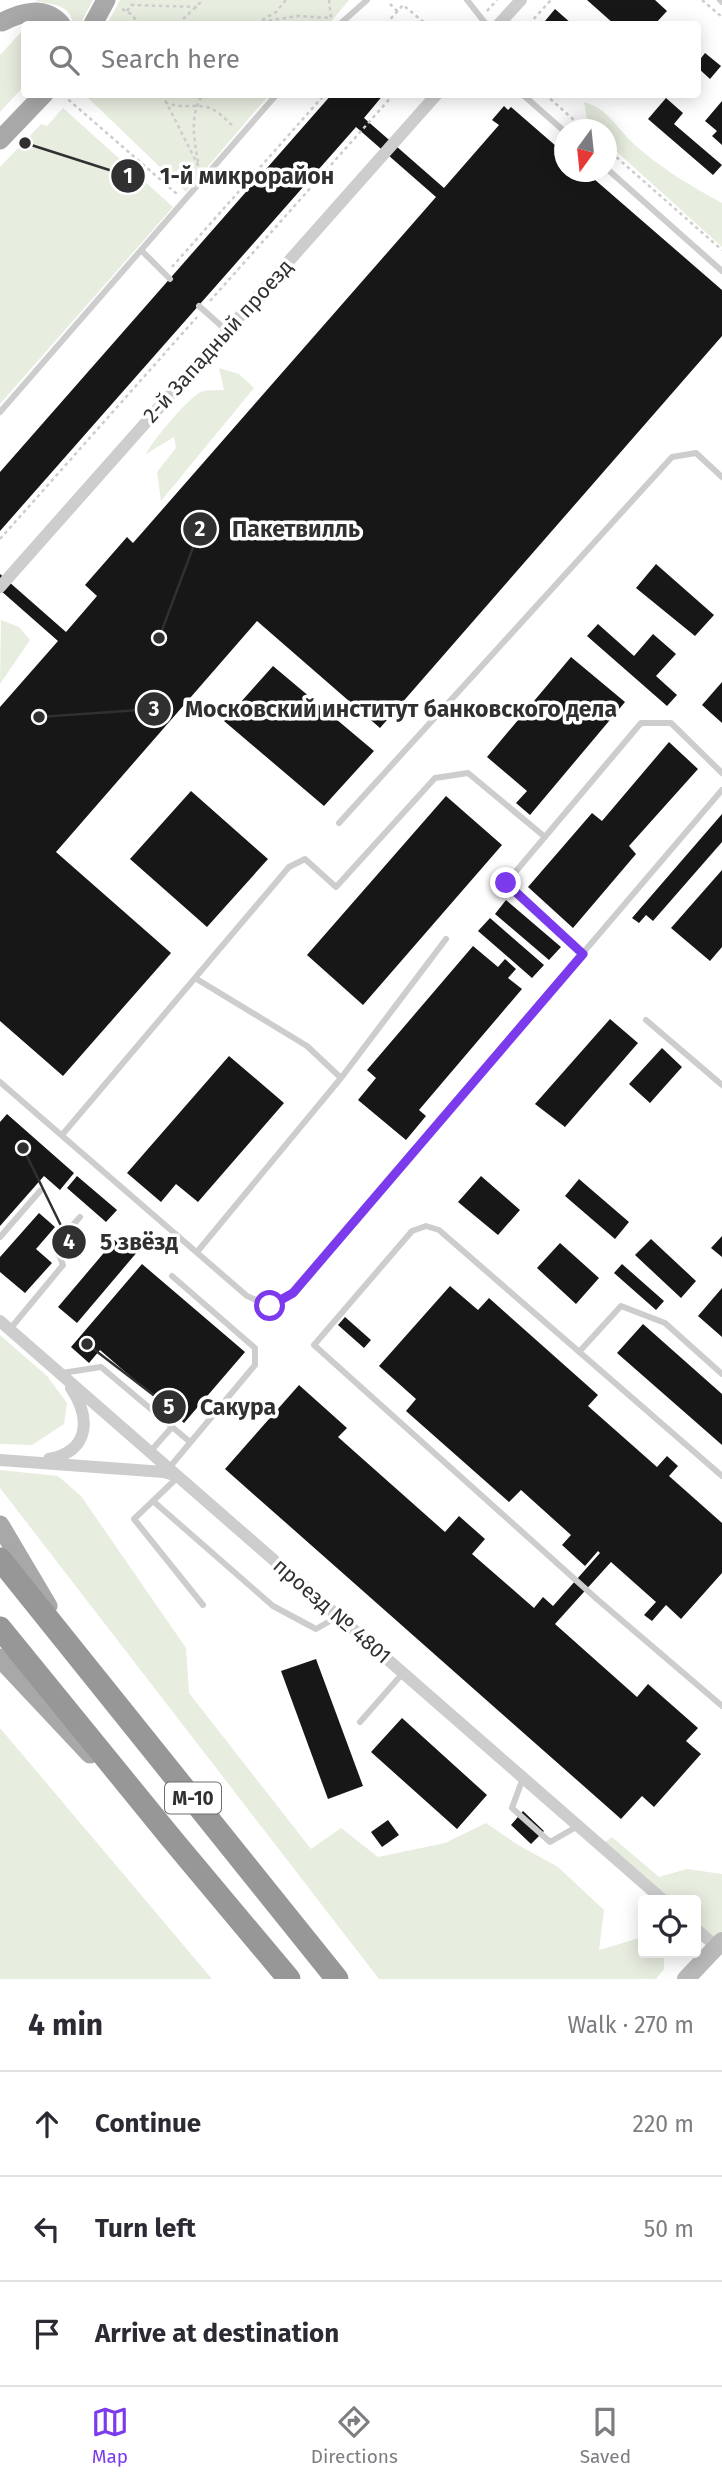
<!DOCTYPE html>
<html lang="en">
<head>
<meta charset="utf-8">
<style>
  :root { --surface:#fff; --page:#f7f7f7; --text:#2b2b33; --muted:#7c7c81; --line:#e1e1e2; --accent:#7c3aed }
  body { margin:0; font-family:"Fira Sans",sans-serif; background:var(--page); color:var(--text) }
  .controls { position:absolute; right:21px; bottom:21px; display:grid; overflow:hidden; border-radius:7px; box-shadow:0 4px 18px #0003 }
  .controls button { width:63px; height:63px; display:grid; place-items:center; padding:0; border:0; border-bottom:2px solid var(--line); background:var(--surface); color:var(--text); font:35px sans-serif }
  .compass { position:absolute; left:554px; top:119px; width:63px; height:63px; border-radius:50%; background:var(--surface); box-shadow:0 4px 18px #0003; rotate:195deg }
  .stop { position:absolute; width:21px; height:21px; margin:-16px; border:5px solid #7c3aed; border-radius:50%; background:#fff }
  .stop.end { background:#7c3aed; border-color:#fff; box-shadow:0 2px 7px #0008 }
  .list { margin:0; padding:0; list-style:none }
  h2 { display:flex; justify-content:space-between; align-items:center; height:91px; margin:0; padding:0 28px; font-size:30px }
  h2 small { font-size:23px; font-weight:400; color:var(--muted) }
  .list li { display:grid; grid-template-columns:46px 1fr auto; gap:21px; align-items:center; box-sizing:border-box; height:105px; padding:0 28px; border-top:2px solid var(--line) }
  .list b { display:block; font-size:26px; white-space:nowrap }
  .list em { font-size:23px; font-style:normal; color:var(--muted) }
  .icon { flex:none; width:38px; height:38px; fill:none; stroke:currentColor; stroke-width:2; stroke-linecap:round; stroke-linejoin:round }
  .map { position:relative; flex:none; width:722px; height:1979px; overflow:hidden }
  .search { position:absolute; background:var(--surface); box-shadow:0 4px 18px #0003; left:21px; right:21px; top:21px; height:77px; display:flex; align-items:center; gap:18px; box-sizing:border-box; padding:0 24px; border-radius:7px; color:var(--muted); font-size:26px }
  .sheet { height:406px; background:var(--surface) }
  nav { display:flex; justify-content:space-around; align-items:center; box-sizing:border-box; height:98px; border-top:2px solid var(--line); background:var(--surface); font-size:19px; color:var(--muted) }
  nav a { display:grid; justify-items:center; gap:4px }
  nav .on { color:var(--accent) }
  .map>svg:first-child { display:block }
</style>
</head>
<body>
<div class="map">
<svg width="722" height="1979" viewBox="0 0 722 1979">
  <rect width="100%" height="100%" fill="#fff"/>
  <path fill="#e7eddf" d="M37,0H93L80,24H73C70,4 53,5 35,1Z
    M120,0H349L329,24H107Z
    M24,29V86L0,112V55Z
    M85,95H269L186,192Z
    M584,102C609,109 616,128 634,144C659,167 692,187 722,203V247L607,143L606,130L592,129L588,126Z
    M63,108L173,207L0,404V167L41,124L47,126Z
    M219,368L239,374L254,388L161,501L157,472L176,448L174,437L146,454C153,440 188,398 201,392C207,389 217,391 224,390Z
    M1,620L19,627L30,640L0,684Z
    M0,1335L47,1376L67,1403L64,1424L32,1445L0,1444Z
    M0,1470L58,1476L81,1496L186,1648L189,1693L311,1849L341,1828L378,1857L445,1843L486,1823L518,1845L558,1867L604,1910L599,1950L643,1937V1953H664V1969L656,1979H379L0,1488Z
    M0,1728L212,1979H0Z
    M612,1837L659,1877L687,1869L722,1874V1932L715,1939L696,1934V1900H658L598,1847Z"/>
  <path fill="#171717" d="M587,0H655L667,11L655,24H614Z
    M555,9L572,24H549L545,21Z
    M705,53L721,66L710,79L698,68V62Z
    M332,94H384L364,118L444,188L499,125L492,120L504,106L508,110L511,107L564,153V172H586L722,290V336L380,728L257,621L56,852L171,953L63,1076L0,1021V707L58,641L0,590V574L66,632L97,596L85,585L127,537L133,543L436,197L356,127L0,531V472Z
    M666,98L683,113L674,124L722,165L713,175L648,119Z
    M722,101V145L712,136L717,131L705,121Z
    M656,564L714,615L695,636L636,588Z
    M598,624L634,656L653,634L676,654L656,676L677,695L667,706L587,636Z
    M571,657L625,702L530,815L516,803L527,791L487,757Z
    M273,666L374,751L324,806L224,721Z
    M722,682V723L702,705Z
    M669,742L698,769L629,846L636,854L573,928L528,887L592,813L602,821Z
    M191,791L268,859L207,927L130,859Z
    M446,796L502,845L363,1005L307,955Z
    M722,814V842L653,921L646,915L639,923L632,918Z
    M722,870V947L710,961L671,928Z
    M506,900L561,947L549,960L495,914Z
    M490,918L544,965L532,978L478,931Z
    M473,946L498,967L505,959L516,969L508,978L522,989L419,1110L426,1116L406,1140L358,1100L376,1078L367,1070Z
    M610,1019L638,1043L565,1127L535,1104Z
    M662,1048L682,1067L650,1103L629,1084Z
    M229,1056L284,1103L198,1202L176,1184L161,1202L127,1173Z
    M7,1114L74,1173L60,1190L44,1176L0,1226V1122Z
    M77,1176L117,1210L106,1222L67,1188Z
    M481,1176L520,1210L498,1235L458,1202Z
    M579,1179L629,1222L615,1239L565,1196Z
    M39,1213L55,1227L36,1249L52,1263L25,1293L0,1272V1257Z
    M119,1235L138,1251L77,1323L58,1307Z
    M722,1236V1257L711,1248Z
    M651,1239L696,1281L681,1298L635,1255Z
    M560,1243L599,1278L576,1304L537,1268Z
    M142,1264L245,1352L184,1423L100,1350L89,1363L71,1347Z
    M622,1264L664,1301L656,1310L614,1273Z
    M450,1286L478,1310L489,1298L598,1395L588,1406L657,1467L667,1456L678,1466L669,1476L722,1523V1573L681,1619L666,1605L652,1621L644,1615L656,1602L611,1562L555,1624L637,1697L648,1684L698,1728L686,1741L701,1754L654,1807L642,1796L621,1819L225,1469L299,1385L347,1428L338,1437L445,1532L459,1516L485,1539L472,1554L534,1608L543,1597L553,1606L600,1553L598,1551L585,1566L562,1545L571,1535L521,1490L509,1502L406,1411L416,1399L379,1366Z
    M722,1288V1337L698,1316Z
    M345,1317L371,1340L364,1348L338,1325Z
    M643,1324L722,1394V1445L617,1353Z
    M316,1659L363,1786L328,1799L281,1671Z
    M402,1718L487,1795L457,1829L371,1752Z
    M523,1811L544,1831L531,1844L511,1825Z
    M388,1820L399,1835L382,1847L371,1832Z"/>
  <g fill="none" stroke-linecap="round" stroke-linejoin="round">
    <path stroke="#cdcdcd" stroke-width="2.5" stroke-dasharray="3.5 3.5" stroke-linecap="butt" d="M329,0L331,18
      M702,0L722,17
      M390,4L398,12
      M122,9L131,14L139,24
      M127,11L131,5L197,7
      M487,11L497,0
      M262,20L276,12L286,0
      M178,24L203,0
      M248,24L298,16L331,18
      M386,24L403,5L426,24
      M529,24L551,0
      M162,94L200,169
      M545,94L585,130
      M63,95L177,194
      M165,102C181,109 191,104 206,107C217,109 226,120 234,127
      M606,148L722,250
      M198,162C194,137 189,116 203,94
      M172,267L325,94
      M210,301L394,94
      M0,539L197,317"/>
    <path stroke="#cdcdcd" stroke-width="6" d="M467,0L486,24
      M720,0L722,2
      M340,24L367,0
      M522,94L564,131
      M606,168L722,271
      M141,250L170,279
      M199,306L227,331
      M0,412L277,94
      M339,823L672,457L696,453L722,477
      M583,954L506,883L641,723H671L722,773
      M195,978L307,1046L341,1078L446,939
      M646,1020L722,1085
      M0,1082L247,1296L270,1306L293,1293L722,790
      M62,1135L289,867L305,859L336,887L435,778L468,773L545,837
      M0,1237L40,1191
      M197,1252L341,1078
      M10,1329L63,1265L55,1245L80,1217
      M579,1352L621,1306L665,1323L722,1374
      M62,1373L101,1367L190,1442
      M150,1452L172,1427
      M169,1468L255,1365V1348L172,1276
      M722,1476L439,1230L426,1226L412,1231L314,1345L598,1600L722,1706
      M178,1477L134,1519L203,1605
      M153,1501L273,1606L316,1629L337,1617
      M360,1722L403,1673
      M523,1778L512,1808L550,1842L578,1826"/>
    <path stroke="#cdcdcd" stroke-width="12" d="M499,24L521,0
      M0,587L437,94
      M0,1321L663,1900
      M49,1459C90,1451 91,1418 71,1388
      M0,1460L164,1472L174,1475
      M696,1929L717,1947"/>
    <path stroke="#bababa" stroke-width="18" d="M686,1979L722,1941"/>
    <path stroke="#a8a8a8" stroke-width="19" d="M2,22C22,12 44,5 61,24
      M93,24L106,0
      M0,140L44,94
      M0,1525L48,1606
      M0,1658L90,1754"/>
    <path stroke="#979797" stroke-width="23" d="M0,1559L337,1979
      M0,1628L171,1838L289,1979"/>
  </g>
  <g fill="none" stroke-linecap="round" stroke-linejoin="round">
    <path stroke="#7c3aed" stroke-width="9" d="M270,1306L293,1293L583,954L506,883"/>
  </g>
  <g text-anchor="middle" stroke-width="7" stroke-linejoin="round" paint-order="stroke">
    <rect fill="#fff" stroke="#6e6e6e" stroke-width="2" x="165" y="1782.5" width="56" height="31" rx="5"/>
    <g font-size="19" font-weight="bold" fill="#303030">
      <text x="193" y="1805">М-10</text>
    </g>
    <g font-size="21" fill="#303030" stroke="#fff">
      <text transform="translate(218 341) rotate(-48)" y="7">2-й Западный проезд</text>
      <text transform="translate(332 1611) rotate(41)" y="7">проезд № 4801</text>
    </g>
  </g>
  <path fill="none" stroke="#303030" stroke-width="2.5" d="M25 143L128 176M159 638L200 529M39 717L154 709M23 1148L69 1242M87 1344L169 1407"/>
  <g fill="#303030" stroke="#fff" stroke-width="2.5">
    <circle cx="25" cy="143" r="7"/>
    <circle cx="159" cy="638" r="7"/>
    <circle cx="39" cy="717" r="7"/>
    <circle cx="23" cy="1148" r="7"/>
    <circle cx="87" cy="1344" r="7"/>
    <circle cx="128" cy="176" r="18"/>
    <circle cx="200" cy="529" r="18"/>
    <circle cx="154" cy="709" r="18"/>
    <circle cx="69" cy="1242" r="18"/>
    <circle cx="169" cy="1407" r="18"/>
  </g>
  <g font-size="21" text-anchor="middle" font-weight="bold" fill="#fff">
    <text x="128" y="183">1</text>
    <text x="200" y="536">2</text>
    <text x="154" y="716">3</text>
    <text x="69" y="1249">4</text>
    <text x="169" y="1414">5</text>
  </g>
  <g font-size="23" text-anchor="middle" font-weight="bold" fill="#303030" stroke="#fff" stroke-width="7" stroke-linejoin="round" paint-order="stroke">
    <text x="247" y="184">1-й микрорайон</text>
    <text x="296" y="537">Пакетвилль</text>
    <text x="401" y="717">Московский институт банковского дела</text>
    <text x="139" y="1250">5 звёзд</text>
    <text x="238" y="1415">Сакура</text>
  </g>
</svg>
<div class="controls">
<button><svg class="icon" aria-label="locate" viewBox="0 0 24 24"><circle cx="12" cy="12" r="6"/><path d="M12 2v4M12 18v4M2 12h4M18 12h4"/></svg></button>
</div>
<svg class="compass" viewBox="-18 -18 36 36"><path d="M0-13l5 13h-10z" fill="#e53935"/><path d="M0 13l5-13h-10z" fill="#7c7c81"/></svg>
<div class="stop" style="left:270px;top:1306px"></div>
<div class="stop end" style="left:506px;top:883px"></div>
<div class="search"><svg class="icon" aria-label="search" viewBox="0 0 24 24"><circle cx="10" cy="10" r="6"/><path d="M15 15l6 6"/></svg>Search here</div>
</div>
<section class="sheet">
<h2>4 min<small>Walk · 270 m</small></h2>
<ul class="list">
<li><svg class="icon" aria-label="ahead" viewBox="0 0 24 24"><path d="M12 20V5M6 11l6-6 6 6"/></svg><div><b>Continue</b></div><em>220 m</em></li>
<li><svg class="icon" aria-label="left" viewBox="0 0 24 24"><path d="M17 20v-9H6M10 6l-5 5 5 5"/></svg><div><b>Turn left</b></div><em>50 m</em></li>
<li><svg class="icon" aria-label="arrive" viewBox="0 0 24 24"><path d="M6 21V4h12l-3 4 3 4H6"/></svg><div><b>Arrive at destination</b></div></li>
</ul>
</section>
<nav>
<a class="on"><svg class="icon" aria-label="map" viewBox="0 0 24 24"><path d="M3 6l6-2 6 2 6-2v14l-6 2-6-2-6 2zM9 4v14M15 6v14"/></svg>Map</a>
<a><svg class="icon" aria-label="directions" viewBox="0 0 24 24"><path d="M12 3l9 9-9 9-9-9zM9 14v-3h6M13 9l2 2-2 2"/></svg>Directions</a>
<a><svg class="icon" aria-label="saved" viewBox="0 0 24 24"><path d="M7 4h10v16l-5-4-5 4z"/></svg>Saved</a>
</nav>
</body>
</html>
